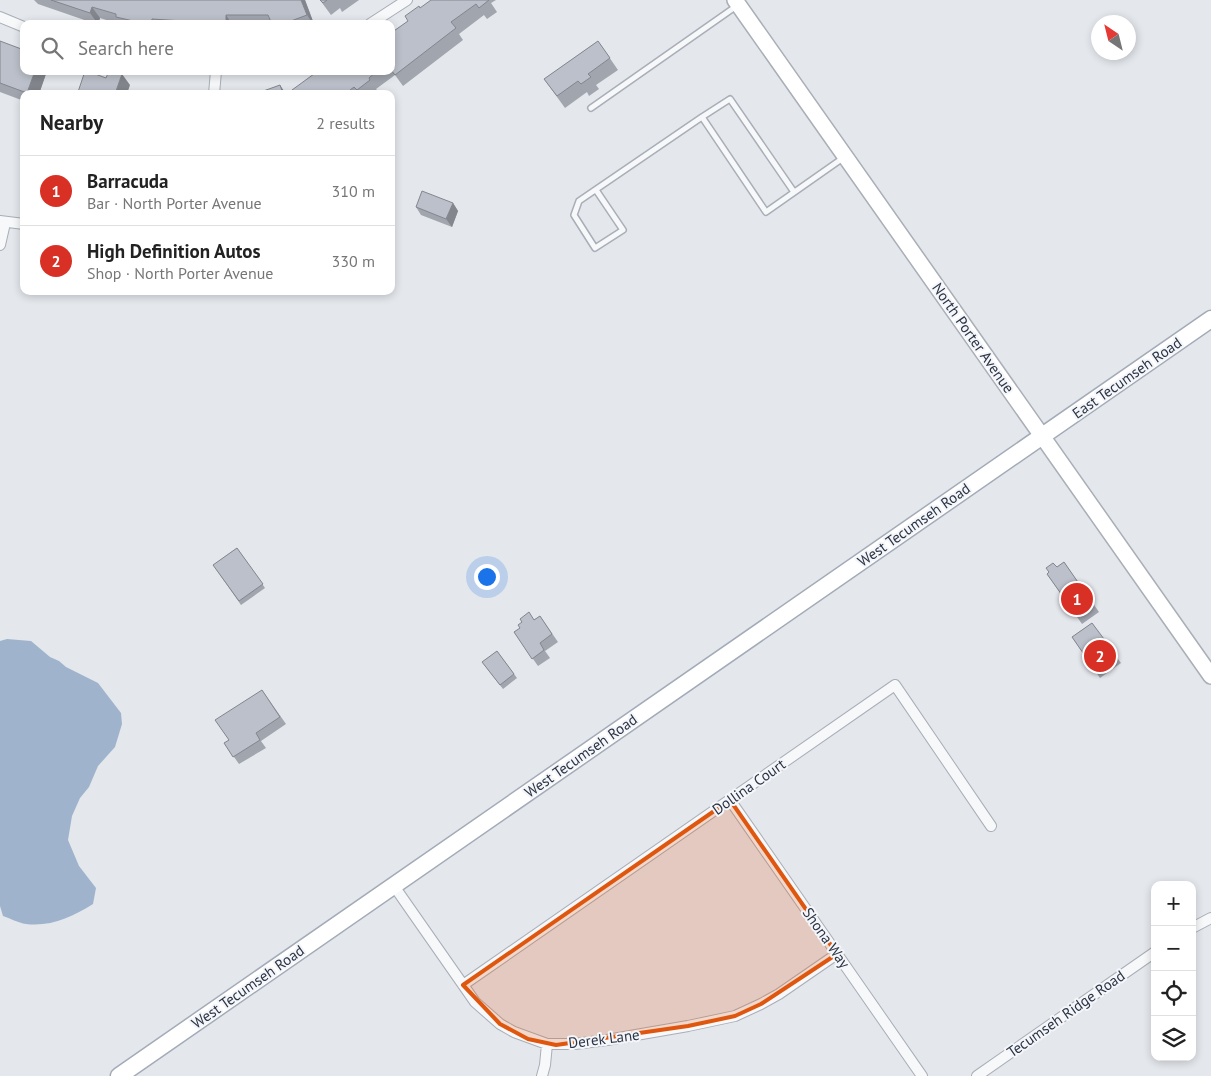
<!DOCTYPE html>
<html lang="en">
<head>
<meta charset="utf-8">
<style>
  :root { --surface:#fff; --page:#f6f6f6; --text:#222; --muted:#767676; --line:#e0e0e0; --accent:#d93025 }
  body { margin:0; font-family:"PT Sans",sans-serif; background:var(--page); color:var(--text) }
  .controls { position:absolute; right:15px; bottom:15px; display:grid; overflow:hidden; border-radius:10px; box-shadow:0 2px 8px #0003 }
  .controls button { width:45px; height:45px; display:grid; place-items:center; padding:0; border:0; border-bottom:1px solid var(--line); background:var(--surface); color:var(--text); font:25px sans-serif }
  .compass { position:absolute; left:1091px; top:15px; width:45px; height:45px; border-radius:50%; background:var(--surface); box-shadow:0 2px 8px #0003; rotate:325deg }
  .you { position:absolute; left:486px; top:576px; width:18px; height:18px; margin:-12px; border:4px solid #fff; border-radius:50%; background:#1a73e8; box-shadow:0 0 0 8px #1a73e833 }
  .badge { display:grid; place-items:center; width:32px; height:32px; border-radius:50%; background:var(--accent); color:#fff; font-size:16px; font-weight:700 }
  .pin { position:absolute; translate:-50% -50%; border:2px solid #fff; box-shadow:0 1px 5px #0006 }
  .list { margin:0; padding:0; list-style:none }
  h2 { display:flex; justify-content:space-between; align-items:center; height:65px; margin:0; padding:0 20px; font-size:21px }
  h2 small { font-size:16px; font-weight:400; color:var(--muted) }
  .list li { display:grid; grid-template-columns:32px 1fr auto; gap:15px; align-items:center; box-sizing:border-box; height:70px; padding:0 20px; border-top:1px solid var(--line) }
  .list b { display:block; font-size:19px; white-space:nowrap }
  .list p { margin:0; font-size:16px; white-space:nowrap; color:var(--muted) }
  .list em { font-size:16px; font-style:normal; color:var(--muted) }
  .icon { flex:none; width:28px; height:28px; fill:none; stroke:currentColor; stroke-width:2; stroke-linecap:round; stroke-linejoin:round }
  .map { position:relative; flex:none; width:1211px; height:1076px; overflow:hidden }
  .search { position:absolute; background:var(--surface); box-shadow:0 2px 8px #0003; left:20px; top:20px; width:375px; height:55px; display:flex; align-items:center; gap:12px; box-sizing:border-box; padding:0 18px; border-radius:10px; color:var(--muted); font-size:19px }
  .panel { position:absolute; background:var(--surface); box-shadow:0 2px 8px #0003; left:20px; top:90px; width:375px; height:205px; border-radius:10px }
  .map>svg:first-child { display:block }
</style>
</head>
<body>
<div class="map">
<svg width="1211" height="1076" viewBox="0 0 1211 1076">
  <rect width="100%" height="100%" fill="#e4e7ec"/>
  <path fill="#9fb4cc" d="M7,639L31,641L50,657L59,661L66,667L98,683L121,713L122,724L115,747L98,766L89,787L80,798L72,816L68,840L79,866L96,888L93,904C72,917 51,927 26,924C18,923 10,918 3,916L0,906V641Z"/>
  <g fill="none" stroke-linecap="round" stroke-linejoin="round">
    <defs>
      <path id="service" d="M591,108L738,5
        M702,117L730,99L794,192
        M596,190L623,230L595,248L574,215L579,201L702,117L766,212L843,158"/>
      <path id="minor" d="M0,17L24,27
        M370,24L407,0
        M214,94L216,71
        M0,221L24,224
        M0,245L5,223
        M730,800L922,1076
        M394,886L475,1002L500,1024L514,1032L547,1044H575L607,1040L688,1026L735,1016L761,1004L779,994L837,954
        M1192,928L1211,918
        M463,985L895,685L991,826
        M542,1076L545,1065L547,1044
        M977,1076L1155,952"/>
      <path id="secondary" d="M735,0L1211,676"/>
      <path id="primary" d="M119,1076L1211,319"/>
    </defs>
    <use href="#service" stroke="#a9aeb7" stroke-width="8"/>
    <use href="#minor" stroke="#a9aeb7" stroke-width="12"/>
    <use href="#secondary" stroke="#a9aeb7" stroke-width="18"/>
    <use href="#primary" stroke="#a3abb8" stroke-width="19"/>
    <use href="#service" stroke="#f7f8fa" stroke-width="5"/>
    <use href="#minor" stroke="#f7f8fa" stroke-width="10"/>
    <use href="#secondary" stroke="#fff" stroke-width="15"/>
    <use href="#primary" stroke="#fff" stroke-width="16"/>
  </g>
  <path fill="#a1a5ae" d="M34,0H305L314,24H119L100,18L98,24H96L38,4Z
    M320,0H359L342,12L340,8L331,15Z
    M431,0H496L491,3L497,12L487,19L484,15L459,34L463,40L403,86L395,75L376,89L378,91L375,94H295L318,71H391V33L408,21Z
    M0,41L24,71H47L39,94H24V101L0,92Z
    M598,41L618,70L596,85L599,89L589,96L587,92L565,108L544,79Z
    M453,203L458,211L452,227L421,215L416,207Z
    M237,548L265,588L241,605L213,565Z
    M1064,562L1099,612L1082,624L1047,574Z
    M540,616L558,642L545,651L550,658L538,666L514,632Z
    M1092,623L1121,663L1100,678L1072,637Z
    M497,651L517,678L503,689L482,662Z
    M262,690L286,724L261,741L266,748L239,764L224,743L229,740Z"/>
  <path fill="#83868d" d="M301,0H305L314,24H313L307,15Z
    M92,7L100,18L98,24L90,13Z
    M226,15L232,24H226Z
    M152,19L156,24H151Z
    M35,71H47L39,94H27Z
    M122,74L130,85L127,94H115Z
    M280,85L286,94H283Z
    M453,203L458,211L452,227L446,219Z"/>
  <path fill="#bbc0ca" stroke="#83868d" d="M51,0H301L307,15L283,24H272L268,15H226V24H182L183,21L152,19L151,24H146L116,17V14L92,7L90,13Z
    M320,0H327L323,3Z
    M431,0H489L479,8L476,4L451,22L456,28L395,75L391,70V33L408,21L405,16L419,6L420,8Z
    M0,41L24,50V71H35L27,93L0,83Z
    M598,41L610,58L588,74L591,77L581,84L578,81L557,96L544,79Z
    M85,71H87L106,78L109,71H115L122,74L115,94H82L78,92Z
    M318,71H377L369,78L370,80L357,90L354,87L345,94H295L292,90Z
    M280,85L283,94H255Z
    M422,191L453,203L446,219L416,207Z
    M237,548L263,584L239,601L213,565Z
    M1064,562L1091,601L1074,612L1047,574L1049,572L1046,568L1053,563L1057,567Z
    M529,612L534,620L540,616L552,634L540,643L544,650L532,659L514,632L520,628L518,625L522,622L520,619Z
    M1092,623L1113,651L1092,666L1072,637Z
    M497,651L514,674L500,685L482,662Z
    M262,690L280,717L256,733L260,740L233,757L224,743L229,740L215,720Z"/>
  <path fill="#df570f" fill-opacity="0.2" stroke="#df570f" stroke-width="4" stroke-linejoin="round" d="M730,800L837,954L761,1004L735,1016L688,1026L556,1045L528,1039L500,1024L463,985Z"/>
  <g text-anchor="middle" stroke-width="4" stroke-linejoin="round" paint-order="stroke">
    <g font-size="15" fill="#2b3445" stroke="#f4f6f9">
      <text transform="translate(973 338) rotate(55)" y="5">North Porter Avenue</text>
      <text transform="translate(1127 378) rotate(-35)" y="5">East Tecumseh Road</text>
      <text transform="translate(914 525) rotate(-35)" y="5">West Tecumseh Road</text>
      <text transform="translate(581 756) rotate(-35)" y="5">West Tecumseh Road</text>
      <text transform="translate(749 787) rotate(-35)" y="5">Dollina Court</text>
      <text transform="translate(826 938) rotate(55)" y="5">Shona Way</text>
      <text transform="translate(248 987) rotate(-35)" y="5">West Tecumseh Road</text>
      <text transform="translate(1066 1014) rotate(-35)" y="5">Tecumseh Ridge Road</text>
      <text transform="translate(604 1039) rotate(-7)" y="5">Derek Lane</text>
    </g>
  </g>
</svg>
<div class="controls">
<button>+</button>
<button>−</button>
<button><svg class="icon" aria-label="locate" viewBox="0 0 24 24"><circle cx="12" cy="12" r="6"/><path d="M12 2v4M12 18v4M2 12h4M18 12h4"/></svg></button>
<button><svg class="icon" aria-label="layers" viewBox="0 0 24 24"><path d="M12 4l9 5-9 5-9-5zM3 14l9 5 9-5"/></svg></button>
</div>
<svg class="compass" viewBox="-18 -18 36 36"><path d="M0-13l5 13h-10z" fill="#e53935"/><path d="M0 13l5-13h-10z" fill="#767676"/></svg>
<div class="you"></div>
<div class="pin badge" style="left:1077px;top:599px">1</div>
<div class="pin badge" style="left:1100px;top:656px">2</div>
<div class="search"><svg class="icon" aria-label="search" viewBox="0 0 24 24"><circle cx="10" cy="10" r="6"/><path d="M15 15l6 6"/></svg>Search here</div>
<section class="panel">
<h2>Nearby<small>2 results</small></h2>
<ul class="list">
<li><span class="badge">1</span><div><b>Barracuda</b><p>Bar · North Porter Avenue</p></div><em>310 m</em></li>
<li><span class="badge">2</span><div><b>High Definition Autos</b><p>Shop · North Porter Avenue</p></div><em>330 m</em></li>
</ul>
</section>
</div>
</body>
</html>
